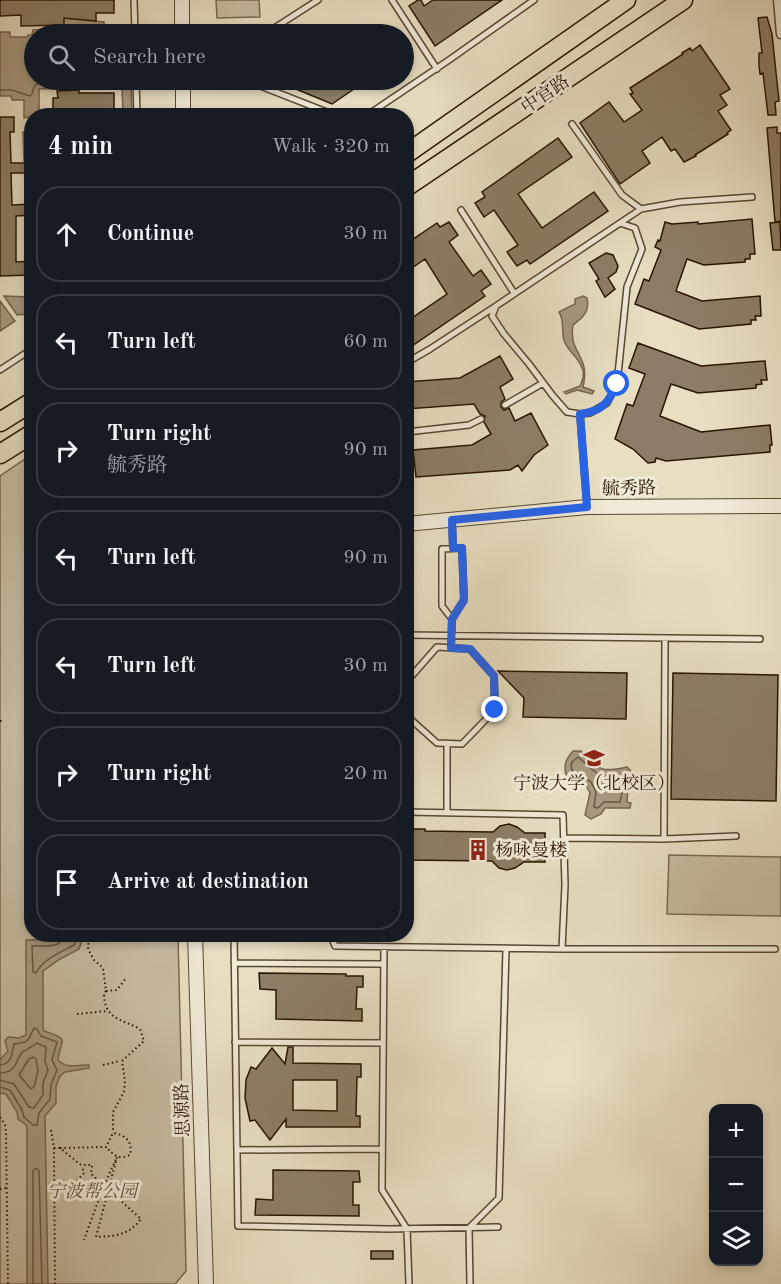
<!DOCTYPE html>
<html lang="en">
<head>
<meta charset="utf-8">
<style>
  :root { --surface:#171b24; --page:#242831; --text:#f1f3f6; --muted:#9ea1a6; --line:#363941 }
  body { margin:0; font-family:"Old Standard TT","Noto Serif SC",serif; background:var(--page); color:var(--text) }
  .controls { position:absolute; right:18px; bottom:18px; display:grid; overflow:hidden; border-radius:12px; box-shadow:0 3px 9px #0003 }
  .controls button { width:54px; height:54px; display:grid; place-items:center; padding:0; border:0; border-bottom:2px solid var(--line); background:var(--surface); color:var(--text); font:30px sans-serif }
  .stop { position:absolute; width:18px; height:18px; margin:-14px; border:4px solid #2563eb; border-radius:50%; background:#fff }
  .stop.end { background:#2563eb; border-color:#fff; box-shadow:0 2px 6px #0008 }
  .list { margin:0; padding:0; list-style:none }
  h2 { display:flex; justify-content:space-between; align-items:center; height:78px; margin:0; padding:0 24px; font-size:26px }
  h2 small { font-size:20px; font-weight:400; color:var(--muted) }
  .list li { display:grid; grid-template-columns:39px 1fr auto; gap:18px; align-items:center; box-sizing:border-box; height:96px; margin:0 12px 12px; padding:0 12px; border:2px solid var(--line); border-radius:24px }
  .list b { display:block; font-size:22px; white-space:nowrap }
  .list p { margin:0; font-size:20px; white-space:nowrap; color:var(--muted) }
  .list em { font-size:20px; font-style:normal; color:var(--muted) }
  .icon { flex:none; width:33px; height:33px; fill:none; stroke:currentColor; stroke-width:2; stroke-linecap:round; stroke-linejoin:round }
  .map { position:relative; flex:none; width:781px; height:1284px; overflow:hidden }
  .search { position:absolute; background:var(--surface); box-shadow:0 3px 9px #0003; left:24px; top:24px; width:390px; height:66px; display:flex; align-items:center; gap:15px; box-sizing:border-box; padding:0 21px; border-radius:33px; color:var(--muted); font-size:22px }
  .panel { position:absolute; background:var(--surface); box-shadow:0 3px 9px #0003; left:24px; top:108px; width:390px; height:834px; border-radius:24px }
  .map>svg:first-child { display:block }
</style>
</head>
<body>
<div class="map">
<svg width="781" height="1284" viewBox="0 0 781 1284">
  <rect width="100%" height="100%" fill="#e8dfc3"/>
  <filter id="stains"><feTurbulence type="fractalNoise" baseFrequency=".00333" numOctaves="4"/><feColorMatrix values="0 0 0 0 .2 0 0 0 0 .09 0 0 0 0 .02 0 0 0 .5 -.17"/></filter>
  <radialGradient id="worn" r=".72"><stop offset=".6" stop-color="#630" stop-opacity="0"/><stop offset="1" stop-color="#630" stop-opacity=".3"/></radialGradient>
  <path fill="#c7bca2" stroke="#786852" stroke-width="1.5" d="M216,0H259L260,17L217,18Z
    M31,455L32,934L178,935L186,1271L175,1284H0V476Z
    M669,855L781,857V916L667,914Z"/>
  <path fill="#a79a81" stroke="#74644e" stroke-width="1.5" d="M49,17L104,22V34H34V80H105V87L39,89V115L24,118V100H12L11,96H0V32H10V37H27L28,35H32L33,30L49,29Z
    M122,87H131L132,115H123Z
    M23,132H31V161H24Z
    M25,174H31V202H26Z
    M4,296L31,297V314L17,315Z
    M583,296L587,298C590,312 583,317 573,325C568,354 591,355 583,387L594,391L592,394L577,390L566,394L564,392L580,386C583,380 585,374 582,368C579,357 567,351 564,340C561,330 565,321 559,312L575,304V299Z
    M0,301L15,321L0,331Z
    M573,751H581C600,770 600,773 627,767L631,771V786L628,788L627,802L631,803L630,808H605L601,814L591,819L585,815L590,793L586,785L567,778C563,766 565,760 573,751Z
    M59,935H84L79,949L60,959L43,971V1028L44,1031C72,1040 60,1039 58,1060C68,1070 77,1064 89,1065V1068L65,1072L60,1076L56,1086V1103L45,1116L48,1284H27V1128L26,1125L18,1119L17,1112L6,1094L0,1093V1060L8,1051L5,1041L8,1037L19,1038L26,1035V940L57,939Z"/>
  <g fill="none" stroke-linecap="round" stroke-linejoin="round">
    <path stroke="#685742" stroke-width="1.5" d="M0,90H12L30,96L32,94L34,87L38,83L96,82L99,80
      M578,757L600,776H624C625,780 621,797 620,802H604L598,808L594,807L596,792L591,782C582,775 568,776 572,762Z
      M64,934C62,950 43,945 32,946L33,972L36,973C43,959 61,952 74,945L78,934
      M33,1057L36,1059L38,1071L34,1087L31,1089L19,1075L29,1059Z
      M0,1065C12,1064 12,1053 14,1044C31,1042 27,1041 34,1028L37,1029L41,1036L57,1042L52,1060L57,1070L51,1085L50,1099L39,1113L37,1125H33L24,1117L22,1110L10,1090L0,1087
      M0,1073C20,1072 15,1056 24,1051C29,1048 33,1046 37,1043L46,1047L45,1061L48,1070L43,1083V1095L34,1108L29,1107L14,1084L0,1080
      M33,1284V1171L36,1168L39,1171L42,1284"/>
  </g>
  <path fill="#8c7e66" stroke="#281402" stroke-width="1.5" fill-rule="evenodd" d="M0,0H114V13H96V21L64,18V25L21,26V15L0,16Z
    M418,0H421L424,6L433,0H502L435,46L409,6Z
    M767,17L772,34L779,101L775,102L776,115H768L763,73L760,74L759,65V53H762L758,18Z
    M700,45L730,89L720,95L727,105L718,111L731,130L727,133L728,134L695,155L696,156L684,162L675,149L671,151L662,137L642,151L650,163L620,184L580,123L609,102L624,122L642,110L630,94L633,93L630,88L683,54L682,53L690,48L692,51Z
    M274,80H367L332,104Z
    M79,90V93H114V116H53V98H58L57,91Z
    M0,117H14V132H10L11,163H32V173H11L12,205L32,204V215L16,216V262L32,261V275L0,276Z
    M777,127V133H781V221L775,222L767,128Z
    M558,138L572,157L518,194L542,228L594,192L608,211L530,264L527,260L517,266L507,252L518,245L494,210L484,217L475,203L485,197L482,192Z
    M752,219L755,254H750V259H745V262L704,265L687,259L676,291L702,301L760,296L761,316H755L756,320H751V324L699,329L635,304L644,279L649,281L661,250L655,247L658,240L660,241L665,222L672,224L698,222V224Z
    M449,222L458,235L449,242L473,276L481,270L491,284L481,291L485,296L406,350V322L447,294L425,259L406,272V244L437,223L440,227Z
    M780,222L781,250H773L770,223Z
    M606,253L613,255L618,266L616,272L608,278L615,289L605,297L596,281L599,279L589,263Z
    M638,343L701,366L765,361L767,380H761L762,384L756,385V388L698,393L671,384L660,416L701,432L770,425L772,445H770V452L666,461L656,458L655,462L648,463L633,449L615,439L627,404L633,406L645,374L629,368Z
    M500,356L513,379L500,387L505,399L501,402V407L504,410L509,408L515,421L531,413L548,445L534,455L522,471L518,465L510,470L416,477L413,450L472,445L491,434L484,422L485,416L480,414L474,404L406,409V382L460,378Z
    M498,671L627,673L626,719L523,717L524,698Z
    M673,673L778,675L776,801L671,799Z
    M509,824L517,827L525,833H545V844H543L545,862H524L515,868L507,870L499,868L492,861L406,860V829H425V831L493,832L500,826Z
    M259,973L346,974V976H363V987H357L356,1009H362V1021L276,1019V990L260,989Z
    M288,1047H293V1063L361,1064V1077H357L356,1116H360V1127H286V1119L270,1140L255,1120L250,1121L245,1098L246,1080L251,1067L256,1069L272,1048L285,1064ZM293,1080H337V1111L293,1110Z
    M273,1170L359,1171L360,1182H353V1205H359V1216L255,1215L256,1199L273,1200Z
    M371,1251H393V1259H371Z"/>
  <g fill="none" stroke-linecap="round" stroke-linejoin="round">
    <defs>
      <path id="service" d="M134,0L135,34
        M392,0L437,69
        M265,34L318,0
        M136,80L137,116
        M245,80L337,116
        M366,116L449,60L534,0
        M572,124L622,195L641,209
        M461,210L514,293
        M620,223L641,209L680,202L752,197
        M406,360H411L430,349L496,306
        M0,370L32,349
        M505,405L543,383
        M580,414L590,413L607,403L617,384L627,287L642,249L635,228L620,223L496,306L492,316L504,334L529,364L553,396L567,412L580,414L587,505
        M407,432L469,425L481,419
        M452,520L453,548
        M406,635L760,639
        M437,647L470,649L494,676L495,710L462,744L437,743L408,717V680Z
        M451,648L452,619L442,606V549L462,548L464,600L452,619
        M447,813V744
        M565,838L664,839L736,836
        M664,839L665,638
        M234,934L238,1226L389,1229L498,1227
        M330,934L335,946L562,949L565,885L563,815L406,812
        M384,948L382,1190L407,1229L409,1284
        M562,949H775
        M234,963L384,964
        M235,1042L383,1043
        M237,1150L382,1149
        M470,1284L469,1228L499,1198L506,949"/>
      <path id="pedestrian" d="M778,0L781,34"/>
      <path id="tertiary" d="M182,0V34
        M183,80V116
        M406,524L587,507L781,506
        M195,934L206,1284"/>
      <path id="primary" d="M406,154L626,0
        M406,187L683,0
        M0,422L32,402
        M0,454L32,434"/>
    </defs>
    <use href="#service" stroke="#584732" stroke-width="8"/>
    <use href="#pedestrian" stroke="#584732" stroke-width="11"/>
    <use href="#tertiary" stroke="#584732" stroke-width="16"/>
    <use href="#primary" stroke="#281402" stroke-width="21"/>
    <path stroke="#281402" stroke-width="2" stroke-dasharray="1.5 3" stroke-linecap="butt" d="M0,721H2
      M89,934L88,949L94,960L103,968L106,991L117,990L126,978
      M106,991L104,993C104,1019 121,1019 140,1029L144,1041L122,1061L125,1081L124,1092L113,1112V1133
      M77,1014L107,1011
      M103,1065L120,1061
      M0,1117L5,1125L6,1132L8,1284
      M51,1130L54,1148L55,1284
      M54,1148H60L81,1165H92L91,1174L109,1190L141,1219C129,1235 116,1236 96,1237L117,1157C104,1184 94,1212 84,1240
      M60,1148L106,1147L113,1133C126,1135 133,1142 130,1155C118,1160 114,1155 106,1147
      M53,1187L70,1188L84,1173L82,1166
      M0,1189L6,1188"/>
    <use href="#service" stroke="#f0ead8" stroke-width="5"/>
    <use href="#pedestrian" stroke="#f0ead8" stroke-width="8"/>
    <use href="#tertiary" stroke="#f0ead8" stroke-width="14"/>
    <use href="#primary" stroke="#e8dfc3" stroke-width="18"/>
  </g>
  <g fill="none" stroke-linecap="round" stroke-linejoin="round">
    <path stroke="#2563eb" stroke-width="8" d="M495,710L494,676L470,649L451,648L452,619L464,600L462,548H453L452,520L587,507L580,414C603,411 608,403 617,384"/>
  </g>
  <defs>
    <symbol id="university-bare" viewBox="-9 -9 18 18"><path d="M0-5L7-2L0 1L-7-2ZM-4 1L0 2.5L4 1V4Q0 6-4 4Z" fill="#8f2418" stroke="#f0ead8" stroke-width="2.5" paint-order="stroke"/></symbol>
    <symbol id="building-bare" viewBox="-9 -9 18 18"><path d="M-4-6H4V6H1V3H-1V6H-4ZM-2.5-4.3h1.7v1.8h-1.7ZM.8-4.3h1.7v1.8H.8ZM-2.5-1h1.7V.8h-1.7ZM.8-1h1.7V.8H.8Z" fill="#8f2418" stroke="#f0ead8" stroke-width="2.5" paint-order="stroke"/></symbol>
  </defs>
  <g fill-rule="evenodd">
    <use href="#university-bare" x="579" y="743" width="30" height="30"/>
    <use href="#building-bare" x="463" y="835" width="30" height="30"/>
  </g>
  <g text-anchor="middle" stroke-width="6" stroke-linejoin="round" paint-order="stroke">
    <g font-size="18" fill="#281402" stroke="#f0ead8">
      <text transform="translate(545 94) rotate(-34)" y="6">中官路</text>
      <text transform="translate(629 488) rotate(-1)" y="6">毓秀路</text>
      <text transform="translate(182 1110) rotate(-92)" y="6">思源路</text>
    </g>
    <g font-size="18" fill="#281402" stroke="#f0ead8">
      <text x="594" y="789">宁波大学（北校区）</text>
      <text x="495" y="856" text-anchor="start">杨咏曼楼</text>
    </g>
    <g font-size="18" font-style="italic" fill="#604f3a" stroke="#f0ead8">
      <text x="92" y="1197">宁波帮公园</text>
    </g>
  </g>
  <rect width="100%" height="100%" filter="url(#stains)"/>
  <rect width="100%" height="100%" fill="url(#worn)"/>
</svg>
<div class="controls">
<button>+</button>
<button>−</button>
<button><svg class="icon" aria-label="layers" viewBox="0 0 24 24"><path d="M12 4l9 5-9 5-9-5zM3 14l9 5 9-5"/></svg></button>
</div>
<div class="stop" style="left:617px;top:384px"></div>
<div class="stop end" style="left:495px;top:710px"></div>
<div class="search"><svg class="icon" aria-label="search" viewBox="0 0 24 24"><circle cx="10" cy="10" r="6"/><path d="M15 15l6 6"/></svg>Search here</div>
<section class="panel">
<h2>4 min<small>Walk · 320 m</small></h2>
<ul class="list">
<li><svg class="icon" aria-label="ahead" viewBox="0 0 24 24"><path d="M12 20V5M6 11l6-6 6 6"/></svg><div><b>Continue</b></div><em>30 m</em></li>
<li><svg class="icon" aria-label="left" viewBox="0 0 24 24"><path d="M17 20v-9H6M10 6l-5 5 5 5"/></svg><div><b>Turn left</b></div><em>60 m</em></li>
<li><svg class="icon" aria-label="right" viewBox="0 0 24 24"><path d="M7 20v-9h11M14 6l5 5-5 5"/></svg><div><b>Turn right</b><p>毓秀路</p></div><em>90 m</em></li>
<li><svg class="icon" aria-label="left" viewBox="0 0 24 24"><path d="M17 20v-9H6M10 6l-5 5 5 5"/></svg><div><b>Turn left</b></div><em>90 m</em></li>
<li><svg class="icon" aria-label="left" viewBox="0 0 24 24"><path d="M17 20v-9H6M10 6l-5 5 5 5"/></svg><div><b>Turn left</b></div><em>30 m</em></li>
<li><svg class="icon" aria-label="right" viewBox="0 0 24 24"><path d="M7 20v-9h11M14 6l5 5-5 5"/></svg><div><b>Turn right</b></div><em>20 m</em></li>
<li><svg class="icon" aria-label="arrive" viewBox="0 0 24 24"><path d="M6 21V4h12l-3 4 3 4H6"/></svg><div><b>Arrive at destination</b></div></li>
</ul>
</section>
</div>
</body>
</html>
